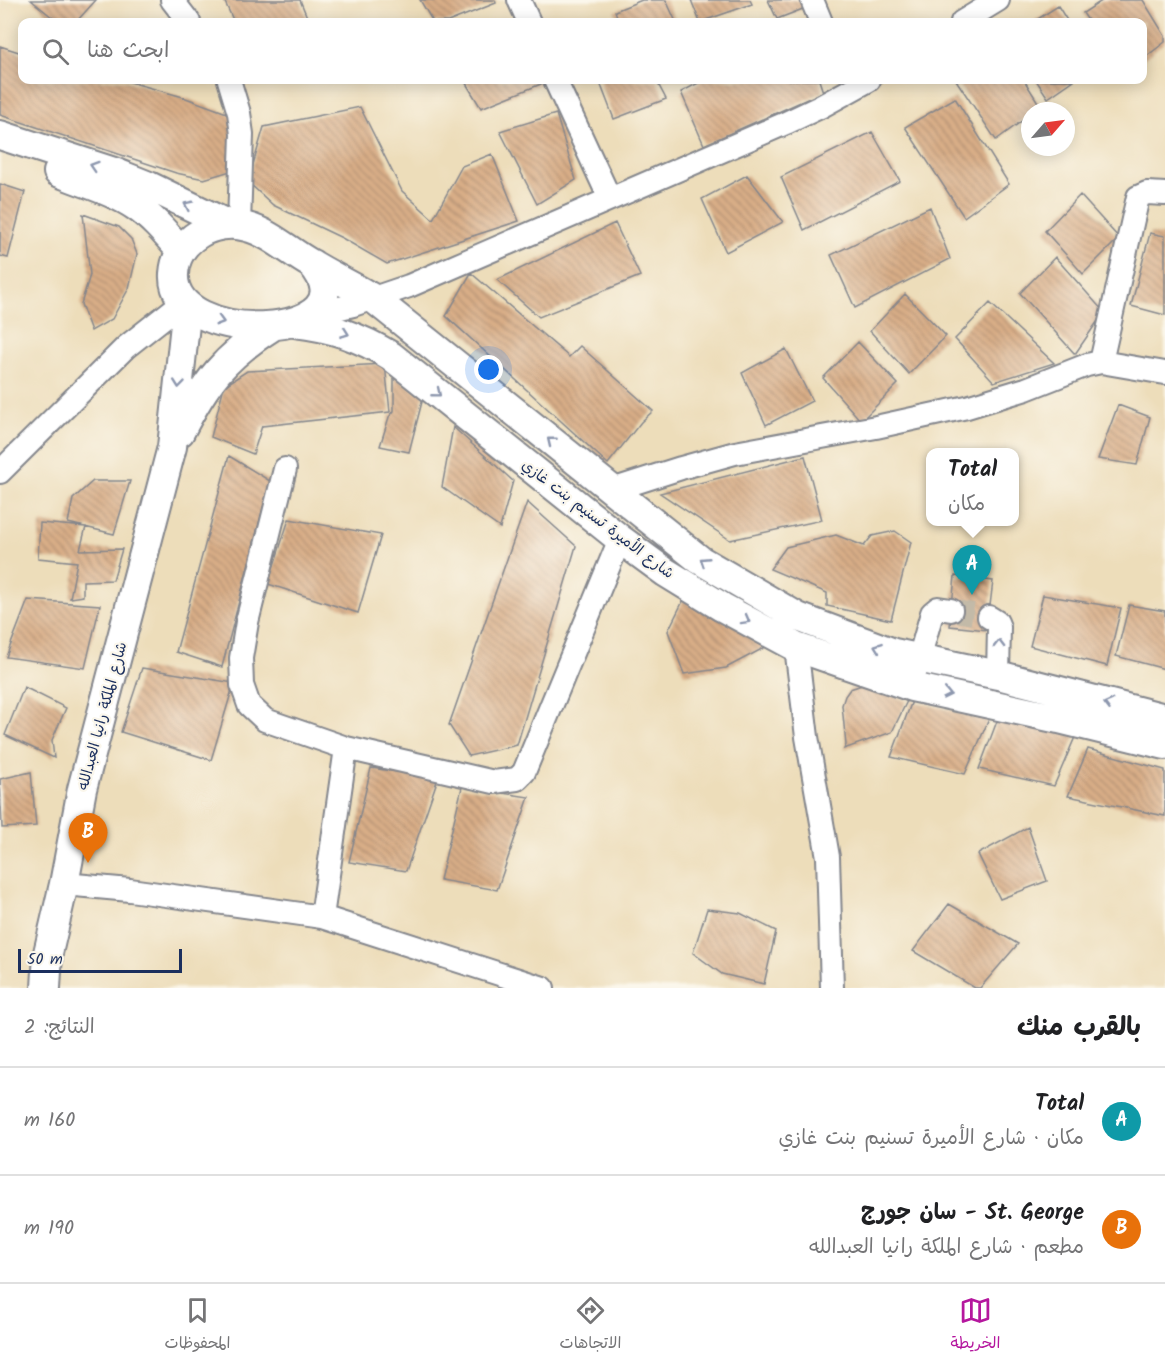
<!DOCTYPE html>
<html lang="ar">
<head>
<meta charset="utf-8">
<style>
  :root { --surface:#fff; --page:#f6f6f6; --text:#202124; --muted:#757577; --line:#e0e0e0; --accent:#b5179e }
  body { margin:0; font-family:Kalam,"Playpen Sans Arabic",sans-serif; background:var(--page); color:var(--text); direction:rtl }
  .compass { position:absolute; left:1021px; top:102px; width:54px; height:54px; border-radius:50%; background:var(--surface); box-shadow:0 3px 15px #0003; rotate:62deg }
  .scale { position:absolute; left:18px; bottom:15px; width:164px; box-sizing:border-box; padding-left:6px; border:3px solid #1b2f5e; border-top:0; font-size:16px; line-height:21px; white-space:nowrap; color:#1b2f5e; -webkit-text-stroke:4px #fbf7ec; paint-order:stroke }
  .you { position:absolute; left:489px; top:370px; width:21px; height:21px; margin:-15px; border:4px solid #fff; border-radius:50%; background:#1a73e8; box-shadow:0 0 0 9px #1a73e833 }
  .badge { display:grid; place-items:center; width:39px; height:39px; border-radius:50%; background:var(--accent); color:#fff; font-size:20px; font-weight:700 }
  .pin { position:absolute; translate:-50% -50px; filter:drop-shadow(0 2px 3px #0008) }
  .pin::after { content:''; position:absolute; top:32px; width:21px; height:18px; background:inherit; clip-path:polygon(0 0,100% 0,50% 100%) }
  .popup { position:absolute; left:926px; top:448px; width:93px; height:78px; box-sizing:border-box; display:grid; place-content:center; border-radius:12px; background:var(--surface); filter:drop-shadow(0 2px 4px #0005); font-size:20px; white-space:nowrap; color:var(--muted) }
  .popup b { font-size:22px; color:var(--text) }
  .popup::after { content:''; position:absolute; left:50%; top:100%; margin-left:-12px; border:12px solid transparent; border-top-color:var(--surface) }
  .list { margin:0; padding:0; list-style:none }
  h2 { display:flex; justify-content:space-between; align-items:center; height:78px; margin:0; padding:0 24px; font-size:26px }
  h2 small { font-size:20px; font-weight:400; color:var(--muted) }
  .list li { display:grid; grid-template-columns:39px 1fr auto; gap:18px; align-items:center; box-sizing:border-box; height:108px; padding:0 24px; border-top:2px solid var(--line) }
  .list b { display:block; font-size:22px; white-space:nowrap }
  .list p { margin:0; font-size:20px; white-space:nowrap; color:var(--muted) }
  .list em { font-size:20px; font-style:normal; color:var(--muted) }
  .icon { flex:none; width:33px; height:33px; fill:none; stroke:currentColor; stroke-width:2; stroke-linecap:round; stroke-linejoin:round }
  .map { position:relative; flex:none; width:1165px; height:988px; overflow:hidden; direction:ltr }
  .search { position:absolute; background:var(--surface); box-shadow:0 3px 15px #0003; left:18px; right:18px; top:18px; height:66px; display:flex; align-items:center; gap:15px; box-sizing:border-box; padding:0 21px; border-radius:12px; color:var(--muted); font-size:22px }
  .sheet { height:294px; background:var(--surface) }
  nav { display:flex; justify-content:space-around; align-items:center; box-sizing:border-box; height:84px; border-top:2px solid var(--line); background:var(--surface); font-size:16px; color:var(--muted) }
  nav a { display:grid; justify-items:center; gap:3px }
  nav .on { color:var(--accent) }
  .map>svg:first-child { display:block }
</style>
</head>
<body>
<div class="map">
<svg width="1165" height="988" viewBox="0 0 1165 988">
  <defs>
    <pattern id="building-back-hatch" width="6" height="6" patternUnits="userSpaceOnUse" patternTransform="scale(1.5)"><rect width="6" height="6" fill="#d9ae87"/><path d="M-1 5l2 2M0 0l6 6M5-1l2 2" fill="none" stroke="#af8e72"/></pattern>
  </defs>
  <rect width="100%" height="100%" fill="#fbf7ec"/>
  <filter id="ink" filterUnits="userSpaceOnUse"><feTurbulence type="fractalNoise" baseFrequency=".0167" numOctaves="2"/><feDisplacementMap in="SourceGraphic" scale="12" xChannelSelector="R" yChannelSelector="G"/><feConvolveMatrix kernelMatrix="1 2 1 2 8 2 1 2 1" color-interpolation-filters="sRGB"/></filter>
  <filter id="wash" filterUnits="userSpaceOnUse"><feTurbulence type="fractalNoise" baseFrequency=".008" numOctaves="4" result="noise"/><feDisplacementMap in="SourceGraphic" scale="24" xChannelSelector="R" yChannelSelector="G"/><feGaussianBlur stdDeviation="1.35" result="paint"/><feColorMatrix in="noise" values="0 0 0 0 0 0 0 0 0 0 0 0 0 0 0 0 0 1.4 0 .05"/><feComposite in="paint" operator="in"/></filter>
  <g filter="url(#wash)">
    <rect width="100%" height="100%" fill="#edddba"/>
    <g id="blocks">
      <path fill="url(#building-back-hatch)" d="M31,0H96L76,22H58Z
        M224,0H300L309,22H234Z
        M420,0H495L496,3L448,22H433Z
        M642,0H666L676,22H619L615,11Z
        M691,0H750L752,4L700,22Z
        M768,0H804L808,7L777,19Z
        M1103,0H1143L1165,36V42L1143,59V22H1089L1083,13Z
        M1058,6L1068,22H1033Z
        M0,46L22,53V80H123L183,97L235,116L234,170L204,179L176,173L0,115Z
        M464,80H540L541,84L481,108Z
        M599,80H656L666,99L614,119Z
        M704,80H819L823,92L704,145L681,92Z
        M956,80H1024L1041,107L1036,111H1030V115L996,140Z
        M1036,80H1074L1048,98Z
        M955,98L1009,184L964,217L905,127Z
        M360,107L402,191L433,219L462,166L492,154L519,221L387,264L342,238L273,205L248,182L264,127Z
        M556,114L576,180L537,204L500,131Z
        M872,132L900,181L804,230L781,177Z
        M747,175L783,222L726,252L702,199Z
        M0,184L25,192L8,258L0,256Z
        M1080,195L1119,238L1083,274L1045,231Z
        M930,207L950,259L855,308L831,255Z
        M83,214L119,227L131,239L137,254L129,288L112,319L91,331L81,304L90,275Z
        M615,223L640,276L539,317L497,280Z
        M1150,233L1165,236V315L1131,306Z
        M1055,257L1104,312L1075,354L1020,293Z
        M471,273L569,357L580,346L653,411L641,422L608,464L446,316Z
        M905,294L946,336L909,374L870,331Z
        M990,303L1054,363L994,382L955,339Z
        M858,342L898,384L861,421L823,378Z
        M786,349L812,401L766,425L742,373Z
        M385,364L390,412L262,426L253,454L211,437L224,386L247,371Z
        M394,376L424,394L409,452L380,446L389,417L394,411Z
        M1118,405L1150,417L1137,465L1098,459Z
        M453,427L513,481L500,528L442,487Z
        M229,456L270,481L222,667L176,652Z
        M805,456L822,520L730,540L660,493Z
        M93,481H130L114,534L68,523L73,499Z
        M527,502L576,546L517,745L469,756L449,725Z
        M289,519L381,535L358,613L268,584Z
        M40,523L86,527L80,550L122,549L113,580L83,581V596L70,598L77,562L38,558Z
        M895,531L911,542L891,620L827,606V593L770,569L786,547L836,535L864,546L872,536Z
        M955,576L993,581L987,630L950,626Z
        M1043,595L1121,608L1107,666L1030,646Z
        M684,599L775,642L726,668L684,674L668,631Z
        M28,600L100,605L85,668L6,657Z
        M1129,605L1165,611V669L1116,656Z
        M142,668L234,683L211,760L121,732Z
        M865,684L907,701L892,732L844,749L846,745L842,705L845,696L850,689Z
        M24,687L66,708L52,740L54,758L5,735Z
        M912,701L989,719L965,774L891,757Z
        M1000,713L1078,730L1054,786L979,769Z
        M1088,749L1165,770V816L1068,796Z
        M371,768L438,778L406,871L349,862Z
        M31,772L36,826L2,828L0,779Z
        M462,787L529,797L497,890L440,880Z
        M1028,827L1047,881L1000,899L978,854Z
        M949,904L1018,944L980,988H975L913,951Z
        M707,909L740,913L776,931L764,984L722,974L693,953Z"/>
    </g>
  </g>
  <g filter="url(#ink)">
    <use href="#blocks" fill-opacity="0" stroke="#84868c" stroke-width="1.5"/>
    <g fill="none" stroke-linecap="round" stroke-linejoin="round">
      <path stroke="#c3baa8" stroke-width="22" stroke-dasharray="22 11" stroke-linecap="butt" d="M951,610L989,617"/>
      <defs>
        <path id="minor" d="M172,0L189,22
          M519,0L529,22
          M812,0L821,22
          M962,22L998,0
          M229,80L239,113L242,134L239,224
          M555,80L610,199
          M310,315L353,305L409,286L786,123L820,107L869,80
          M1101,362L1138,197L1147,193L1165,194
          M285,469L247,622L241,658L242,685L249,705L265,720L346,748
          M0,472L126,347L183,302
          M612,490L681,468L735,453L876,427L967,407L1026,389L1087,365L1101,362L1165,373
          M989,617L997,622L999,627L998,675
          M796,647L807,737L828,857L832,988
          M915,673L932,613L938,608L951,610
          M64,884L130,890L322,917L543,988
          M322,917L346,748L494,782L517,779L524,772L620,539"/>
        <path id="major" d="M0,135L114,172L149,186L227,224
          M58,172C84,183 114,191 137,207C154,219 167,235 181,251
          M312,264C377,341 169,349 174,274C176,238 215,218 247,227C270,233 290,252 310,263C331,276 353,286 374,299L700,560L798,617L894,653L998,675L1165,718
          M295,323C331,327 360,337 391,356L620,539L665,572L722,607L796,647L912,687L1059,719L1165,745
          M180,432C206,381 224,357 273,326
          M46,988L48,953L64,884L82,789L172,447L187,305"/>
      </defs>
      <use href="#minor" stroke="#84868c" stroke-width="26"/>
      <use href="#major" stroke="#84868c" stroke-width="32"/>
      <use href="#minor" stroke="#fff" stroke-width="22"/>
      <use href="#major" stroke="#fff" stroke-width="28"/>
    </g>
    <defs><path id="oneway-chevron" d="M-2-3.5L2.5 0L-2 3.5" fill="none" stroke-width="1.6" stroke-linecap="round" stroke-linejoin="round" transform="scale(1.5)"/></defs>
    <g stroke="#8d97ae">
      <use href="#oneway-chevron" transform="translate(94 166) rotate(-162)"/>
      <use href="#oneway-chevron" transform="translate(188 205) rotate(-154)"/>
      <use href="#oneway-chevron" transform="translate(220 321) rotate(16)"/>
      <use href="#oneway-chevron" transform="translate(345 333) rotate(20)"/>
      <use href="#oneway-chevron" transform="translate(179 384) rotate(96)"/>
      <use href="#oneway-chevron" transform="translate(437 393) rotate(39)"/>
      <use href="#oneway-chevron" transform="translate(551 441) rotate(-141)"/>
      <use href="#oneway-chevron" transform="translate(704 561) rotate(-147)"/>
      <use href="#oneway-chevron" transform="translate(746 620) rotate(29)"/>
      <use href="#oneway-chevron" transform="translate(999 644) rotate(-89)"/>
      <use href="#oneway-chevron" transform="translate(878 647) rotate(-160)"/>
      <use href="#oneway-chevron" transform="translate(947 694) rotate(12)"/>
      <use href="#oneway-chevron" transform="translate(1108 704) rotate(-165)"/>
    </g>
  </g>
  <g text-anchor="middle" stroke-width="4.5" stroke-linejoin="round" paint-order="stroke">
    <g font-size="15" fill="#1b2f5e" stroke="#fbf7ec">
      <text transform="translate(598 519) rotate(37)" y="5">شارع الأميرة تسنيم بنت غازي</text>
      <text transform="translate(102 716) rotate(-75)" y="5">شارع الملكة رانيا العبدالله</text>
    </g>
  </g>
</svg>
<svg class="compass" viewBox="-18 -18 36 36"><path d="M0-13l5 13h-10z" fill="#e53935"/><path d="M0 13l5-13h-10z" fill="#757577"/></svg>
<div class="scale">50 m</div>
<div class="you"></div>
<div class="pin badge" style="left:972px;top:595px;background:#0f9aa8">A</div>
<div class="popup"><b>Total</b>مكان</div>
<div class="pin badge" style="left:88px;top:863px;background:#e8710a">B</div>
<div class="search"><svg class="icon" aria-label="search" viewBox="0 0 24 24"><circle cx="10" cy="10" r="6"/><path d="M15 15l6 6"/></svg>ابحث هنا</div>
</div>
<section class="sheet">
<h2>بالقرب منك<small>النتائج: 2</small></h2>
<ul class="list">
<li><span class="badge" style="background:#0f9aa8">A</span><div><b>Total</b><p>مكان · شارع الأميرة تسنيم بنت غازي</p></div><em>160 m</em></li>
<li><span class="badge" style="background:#e8710a">B</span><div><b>St. George - سان جورج</b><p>مطعم · شارع الملكة رانيا العبدالله</p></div><em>190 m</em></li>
</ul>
</section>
<nav>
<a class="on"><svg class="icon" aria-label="map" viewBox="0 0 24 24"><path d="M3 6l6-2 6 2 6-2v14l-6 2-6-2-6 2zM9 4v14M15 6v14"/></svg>الخريطة</a>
<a><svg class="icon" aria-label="directions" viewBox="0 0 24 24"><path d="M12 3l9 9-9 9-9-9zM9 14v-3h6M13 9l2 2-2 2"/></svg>الاتجاهات</a>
<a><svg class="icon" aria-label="saved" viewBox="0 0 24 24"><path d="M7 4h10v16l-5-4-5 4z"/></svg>المحفوظات</a>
</nav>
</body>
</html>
